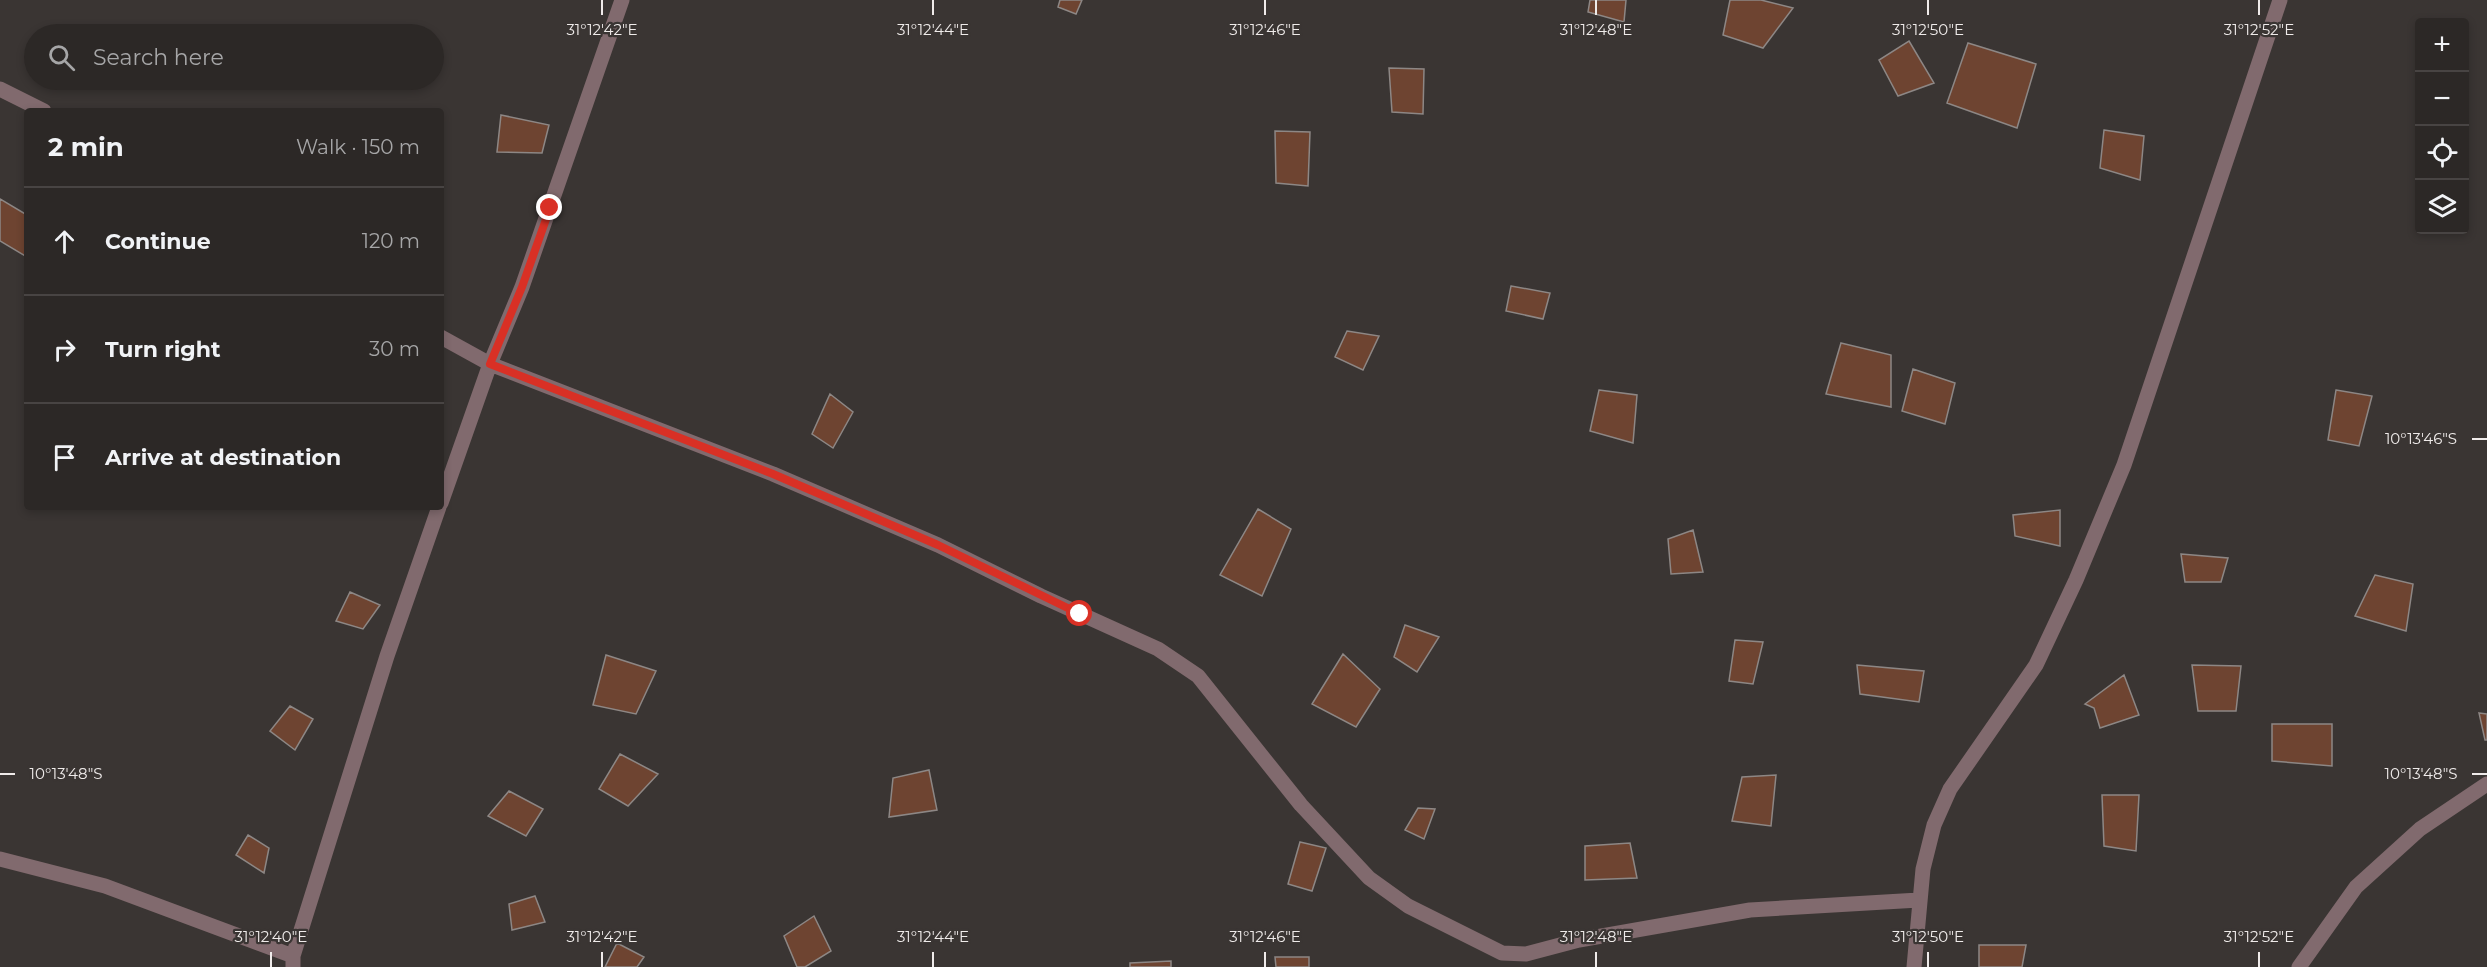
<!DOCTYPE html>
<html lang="en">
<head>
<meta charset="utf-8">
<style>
  :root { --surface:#2c2826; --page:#383432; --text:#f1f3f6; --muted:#a6a6a7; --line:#484443 }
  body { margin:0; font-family:Montserrat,sans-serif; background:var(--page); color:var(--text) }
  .controls { position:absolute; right:18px; top:18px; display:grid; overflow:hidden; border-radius:6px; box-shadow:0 3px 9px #0003 }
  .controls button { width:54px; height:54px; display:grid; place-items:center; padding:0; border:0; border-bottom:2px solid var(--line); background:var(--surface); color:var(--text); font:30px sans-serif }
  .stop { position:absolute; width:18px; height:18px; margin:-14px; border:4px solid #d93025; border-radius:50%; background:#fff }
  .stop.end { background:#d93025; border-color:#fff; box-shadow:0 2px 6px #0008 }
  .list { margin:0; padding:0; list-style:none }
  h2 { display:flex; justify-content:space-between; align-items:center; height:78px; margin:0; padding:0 24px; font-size:26px }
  h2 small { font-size:20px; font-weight:400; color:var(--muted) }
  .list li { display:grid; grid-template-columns:39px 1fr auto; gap:18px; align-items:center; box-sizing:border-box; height:108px; padding:0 24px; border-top:2px solid var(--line) }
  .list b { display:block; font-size:22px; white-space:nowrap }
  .list em { font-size:20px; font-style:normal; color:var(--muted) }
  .icon { flex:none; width:33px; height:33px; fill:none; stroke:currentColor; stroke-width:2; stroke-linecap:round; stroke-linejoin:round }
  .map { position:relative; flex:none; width:2487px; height:967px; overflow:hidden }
  .search { position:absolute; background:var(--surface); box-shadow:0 3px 9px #0003; left:24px; top:24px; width:420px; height:66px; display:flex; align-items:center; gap:15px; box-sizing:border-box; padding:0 21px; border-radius:33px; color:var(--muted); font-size:22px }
  .panel { position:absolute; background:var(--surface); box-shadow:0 3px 9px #0003; left:24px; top:108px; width:420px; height:402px; border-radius:6px }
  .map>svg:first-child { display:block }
</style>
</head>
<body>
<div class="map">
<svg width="2487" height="967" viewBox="0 0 2487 967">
  <rect width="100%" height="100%" fill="#3a3533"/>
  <path fill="#6e4431" stroke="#8d8785" stroke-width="1.5" d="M1060,0H1082L1076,14L1058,7Z
    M1590,0H1626L1624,22L1588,12Z
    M1730,0H1761L1793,8L1763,48L1723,35Z
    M1909,41L1934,83L1898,96L1879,60Z
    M1968,43L2036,64L2017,128L1947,103Z
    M1389,68L1424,69L1423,114L1392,112Z
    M501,115L549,125L542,153L497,152Z
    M2104,130L2144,136L2140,180L2100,168Z
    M1275,131L1310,132L1308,186L1276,183Z
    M0,199L27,215V257L0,241Z
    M1511,286L1550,293L1543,319L1506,311Z
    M1347,331L1379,336L1363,370L1335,357Z
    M1841,343L1891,355V407L1826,394Z
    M1913,369L1955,383L1945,424L1902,411Z
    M1599,390L1637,395L1633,443L1590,431Z
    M2336,390L2372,396L2359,446L2328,440Z
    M830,394L853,412L833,448L812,434Z
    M1258,509L1291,529L1262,596L1220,575Z
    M2060,510V546L2015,536L2013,515Z
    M1693,530L1703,572L1671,574L1668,539Z
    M2181,554L2228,558L2221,582H2185Z
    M2375,575L2413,584L2406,631L2355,616Z
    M350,592L380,605L363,629L336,621Z
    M1405,625L1439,637L1417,672L1394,657Z
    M1735,640L1763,642L1753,684L1729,681Z
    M1343,654L1380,689L1356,727L1312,704Z
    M606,655L656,671L636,714L593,705Z
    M1857,665L1924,671L1919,702L1860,694Z
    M2192,665L2241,666L2236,711H2198Z
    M2124,675L2139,715L2100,728L2094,708L2085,704Z
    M290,706L313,719L295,750L270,731Z
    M2479,713L2487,714V740H2485Z
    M2272,724H2332V766L2272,761Z
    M620,754L658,774L628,806L599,789Z
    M929,770L937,810L889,817L893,778Z
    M1776,775L1771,826L1732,821L1742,777Z
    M509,791L543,809L526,836L488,816Z
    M2102,795H2139L2136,851L2104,846Z
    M1418,808L1435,809L1424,839L1405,830Z
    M248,835L269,848L264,873L236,855Z
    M1300,842L1326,848L1312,891L1288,884Z
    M1630,843L1637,878L1585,880V846Z
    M535,896L545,922L512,930L509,904Z
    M814,916L831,951L805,967H797L784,936Z
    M617,943L644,957L637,967H605Z
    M1979,945H2026L2022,967H1979Z
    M1275,957H1309V967H1276Z
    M1171,961V967H1130V963Z"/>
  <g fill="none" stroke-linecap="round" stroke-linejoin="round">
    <path stroke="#816a6e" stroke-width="15" d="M0,89L44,111
      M441,337L490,364L773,474L938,545L1041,596L1158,649L1198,676L1301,805L1369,878L1408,906L1502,953L1526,954L1579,940L1750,910L1919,900
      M441,503L490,364L522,287L622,0
      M0,859L105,886L293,956
      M293,967V956L387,656L439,507
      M1914,967L1923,869L1934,825L1950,789L2036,665L2076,580L2124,465L2280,0
      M2299,967L2356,887L2420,829L2487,784"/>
  </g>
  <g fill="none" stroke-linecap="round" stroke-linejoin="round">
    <path stroke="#d93025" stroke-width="8" d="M550,208L522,287L490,364L773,474L938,545L1080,614"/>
  </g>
  <path fill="none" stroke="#efebea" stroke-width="2" d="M602,0V15M933,0V15M1265,0V15M1596,0V15M1928,0V15M2259,0V15M2472,439H2487M0,774H15M2472,774H2487M271,952V967M602,952V967M933,952V967M1265,952V967M1596,952V967M1928,952V967M2259,952V967"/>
  <g font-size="15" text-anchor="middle" fill="#efebea" stroke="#3a3533" stroke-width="4.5" stroke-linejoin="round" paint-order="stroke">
    <text x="602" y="35">31°12'42"E</text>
    <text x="933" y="35">31°12'44"E</text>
    <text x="1265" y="35">31°12'46"E</text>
    <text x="1596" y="35">31°12'48"E</text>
    <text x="1928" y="35">31°12'50"E</text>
    <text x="2259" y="35">31°12'52"E</text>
    <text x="2421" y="444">10°13'46"S</text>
    <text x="66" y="779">10°13'48"S</text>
    <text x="2421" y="779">10°13'48"S</text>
    <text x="271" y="942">31°12'40"E</text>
    <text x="602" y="942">31°12'42"E</text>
    <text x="933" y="942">31°12'44"E</text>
    <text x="1265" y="942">31°12'46"E</text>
    <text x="1596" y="942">31°12'48"E</text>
    <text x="1928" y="942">31°12'50"E</text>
    <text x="2259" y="942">31°12'52"E</text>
  </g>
</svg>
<div class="controls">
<button>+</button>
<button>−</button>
<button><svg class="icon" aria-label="locate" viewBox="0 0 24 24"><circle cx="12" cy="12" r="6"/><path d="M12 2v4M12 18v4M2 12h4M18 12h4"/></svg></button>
<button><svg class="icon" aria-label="layers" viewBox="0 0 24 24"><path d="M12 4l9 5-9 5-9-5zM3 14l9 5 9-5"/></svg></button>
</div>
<div class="stop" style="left:1080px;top:614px"></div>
<div class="stop end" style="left:550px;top:208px"></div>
<div class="search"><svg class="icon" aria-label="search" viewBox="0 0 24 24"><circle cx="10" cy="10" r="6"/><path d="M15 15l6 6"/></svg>Search here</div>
<section class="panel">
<h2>2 min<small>Walk · 150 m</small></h2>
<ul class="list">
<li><svg class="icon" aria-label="ahead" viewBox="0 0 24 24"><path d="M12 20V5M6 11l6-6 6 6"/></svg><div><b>Continue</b></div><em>120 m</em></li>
<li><svg class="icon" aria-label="right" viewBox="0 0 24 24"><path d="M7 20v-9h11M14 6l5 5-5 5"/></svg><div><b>Turn right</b></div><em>30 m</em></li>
<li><svg class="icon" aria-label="arrive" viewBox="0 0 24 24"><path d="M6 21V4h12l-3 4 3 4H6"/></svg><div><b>Arrive at destination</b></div></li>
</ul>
</section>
</div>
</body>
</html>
